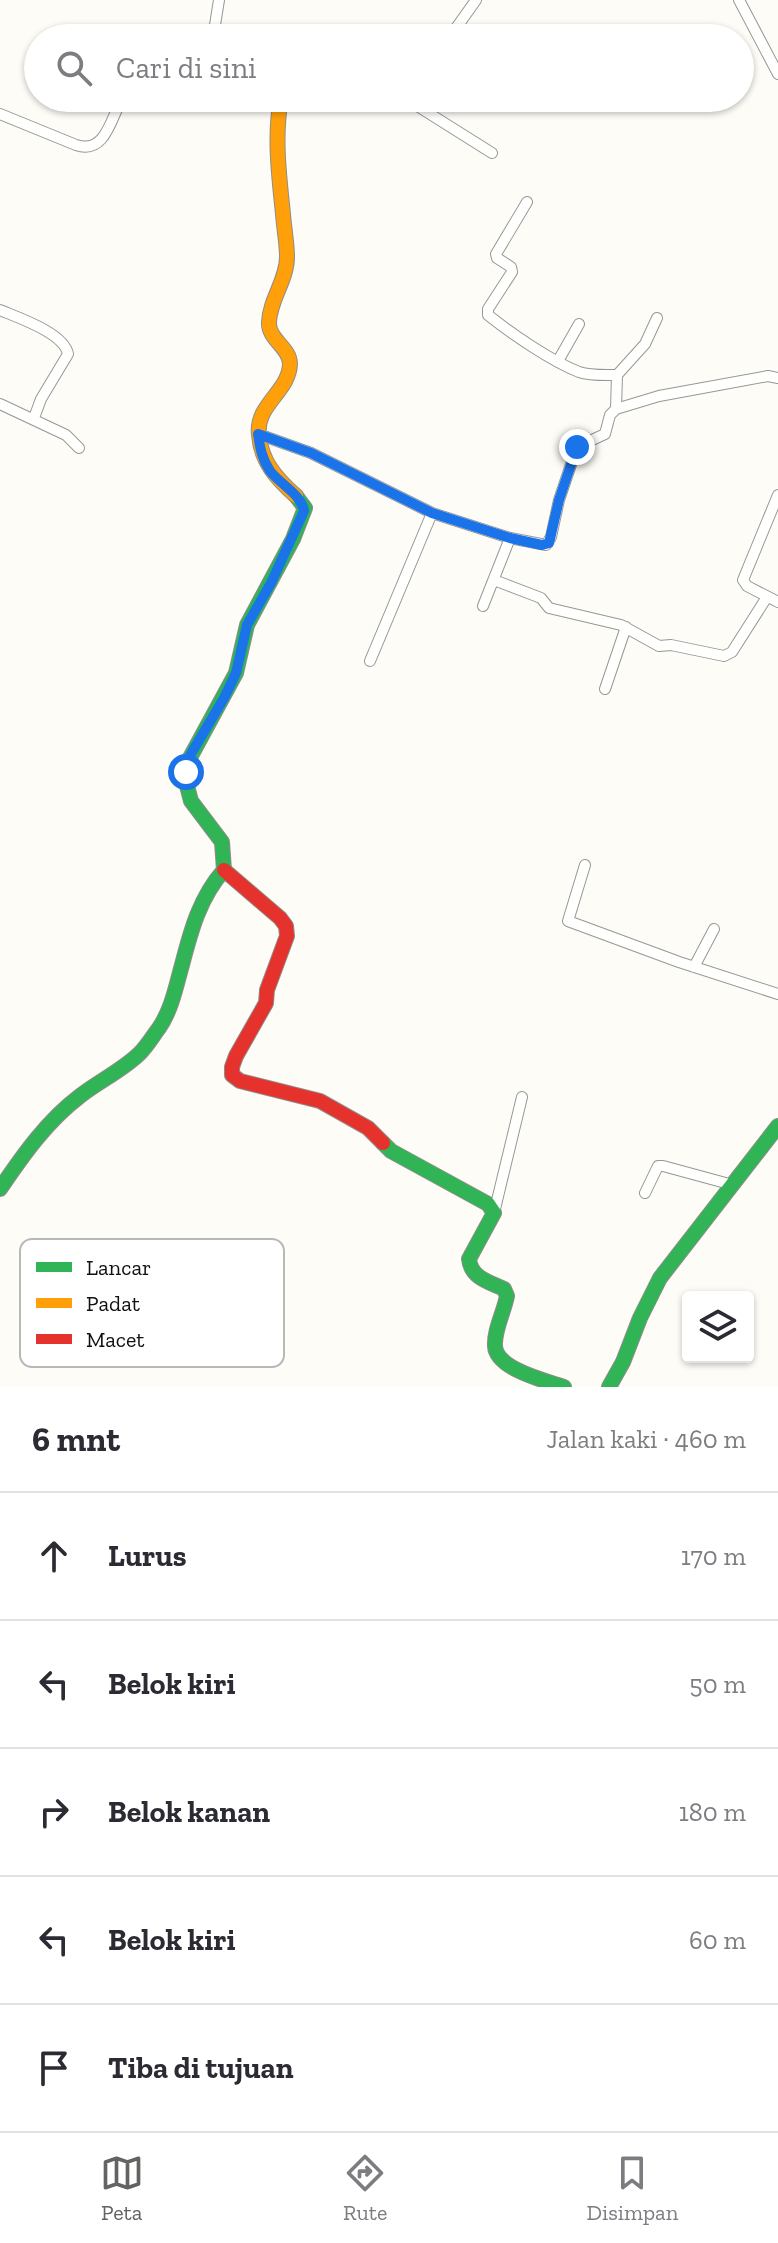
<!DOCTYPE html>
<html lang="id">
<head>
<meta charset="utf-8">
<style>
  :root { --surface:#fff; --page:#f7f7f7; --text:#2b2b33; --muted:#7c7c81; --line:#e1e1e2; --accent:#646362 }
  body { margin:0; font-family:"Zilla Slab",serif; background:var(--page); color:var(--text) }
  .controls { position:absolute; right:24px; bottom:24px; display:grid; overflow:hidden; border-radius:8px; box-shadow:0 2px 6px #0004 }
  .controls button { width:72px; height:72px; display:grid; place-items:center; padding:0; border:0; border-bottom:2px solid var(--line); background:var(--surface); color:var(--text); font:40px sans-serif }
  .stop { position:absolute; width:24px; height:24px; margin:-18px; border:6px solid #1a73e8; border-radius:50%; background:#fff }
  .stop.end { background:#1a73e8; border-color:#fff; box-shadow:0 2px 8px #0008 }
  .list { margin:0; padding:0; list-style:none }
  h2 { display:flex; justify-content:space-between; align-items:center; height:104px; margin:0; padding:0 32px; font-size:34px }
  h2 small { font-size:26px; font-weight:400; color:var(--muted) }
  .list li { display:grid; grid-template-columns:52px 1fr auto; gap:24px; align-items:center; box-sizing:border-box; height:128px; padding:0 32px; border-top:2px solid var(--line) }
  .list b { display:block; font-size:30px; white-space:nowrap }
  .list em { font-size:26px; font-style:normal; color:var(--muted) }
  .icon { flex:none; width:44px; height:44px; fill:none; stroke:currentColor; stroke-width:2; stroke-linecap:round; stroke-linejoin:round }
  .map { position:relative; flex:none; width:778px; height:1387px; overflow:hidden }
  .search { position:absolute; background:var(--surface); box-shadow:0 2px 6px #0004; left:24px; right:24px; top:24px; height:88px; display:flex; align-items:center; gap:20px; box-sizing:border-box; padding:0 28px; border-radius:44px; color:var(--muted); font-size:30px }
  .sheet { height:744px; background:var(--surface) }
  nav { display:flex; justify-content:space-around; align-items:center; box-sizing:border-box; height:112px; border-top:2px solid var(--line); background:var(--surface); font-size:22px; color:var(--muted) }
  nav a { display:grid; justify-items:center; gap:4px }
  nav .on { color:var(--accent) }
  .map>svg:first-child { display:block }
</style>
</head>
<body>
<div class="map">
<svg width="778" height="1387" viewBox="0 0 778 1387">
  <rect width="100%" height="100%" fill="#fdfcf7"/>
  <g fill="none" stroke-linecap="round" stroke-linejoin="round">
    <defs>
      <path id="street" d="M219,0L215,25L217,31L240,38
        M739,0L778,74
        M449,38L476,0
        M408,98L411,102L492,153
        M0,114L76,145C105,155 111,119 122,98
        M527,202L496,254L497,258L511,267L512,272L488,309V315C512,334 551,361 579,372C591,376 605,375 617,375
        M0,310C19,318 64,333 68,354L41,399L34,418
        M558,361L579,324
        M0,404L66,435L79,448
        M616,409L617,375L645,344L657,318
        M258,434L311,453L432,513L510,538L546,545L551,537L559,500L577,447L605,434L610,415L616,409L659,396L768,376L778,378
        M778,495L743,580L747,586L778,602
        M494,580L541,598L549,608L621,625L659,646L671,645L724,656L732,652L767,597
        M483,606L510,538
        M370,661L432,513
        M605,689L626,627
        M585,865L568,921L679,962L778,994
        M694,967L714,929
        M645,1193L658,1166H663L733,1185
        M494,1213L522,1097"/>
      <path id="fast" d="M383,1143L391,1151L488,1204L494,1213L469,1259C471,1278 489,1282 504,1289L507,1296C504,1312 494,1330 495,1346C496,1369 546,1381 564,1387
        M0,1189C23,1155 47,1121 80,1096C99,1081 123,1070 140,1053C147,1046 153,1036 159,1028C172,1009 176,986 182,965C191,930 200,897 224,870L222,842L191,801L186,782V765L236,673L247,625L293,539L305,508L296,496
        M609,1387L623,1362L640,1318L660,1278L778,1126"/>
      <path id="slow" d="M281,98C274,137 279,175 283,214C284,228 287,243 287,257C287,280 270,299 269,322C268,340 290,347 290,364C289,392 255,405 259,435C261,462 277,479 296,496"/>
      <path id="jam" d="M224,870L280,918L286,926L287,936L267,990L266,1003L236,1056L232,1067V1075L240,1081L320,1101L368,1128L383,1143"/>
    </defs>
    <use href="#street" stroke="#979795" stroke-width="12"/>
    <use href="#fast" stroke="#8e8d8b" stroke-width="16"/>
    <use href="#slow" stroke="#8e8d8b" stroke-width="16"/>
    <use href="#jam" stroke="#8e8d8b" stroke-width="16"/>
    <use href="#street" stroke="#fffffe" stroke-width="10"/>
    <use href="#fast" stroke="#30b455" stroke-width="14"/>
    <use href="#slow" stroke="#ff9f0a" stroke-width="14"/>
    <use href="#jam" stroke="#e5322d" stroke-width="14"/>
  </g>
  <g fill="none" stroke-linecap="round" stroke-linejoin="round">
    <path stroke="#1a73e8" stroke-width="10" d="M186,772L188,759L224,698L236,673L247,625L271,583L304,511C302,495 280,484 270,471C262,459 260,448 258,434L311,453L432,513L510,538L542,545L549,543L559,500L577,447"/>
  </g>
  <rect x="20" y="1239" width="264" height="128" rx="12" fill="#fff" stroke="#b8b8b8" stroke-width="2"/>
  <rect x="36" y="1262" width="36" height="10" fill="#30b455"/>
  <rect x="36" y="1298" width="36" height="10" fill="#ff9f0a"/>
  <rect x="36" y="1334" width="36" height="10" fill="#e5322d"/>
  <g font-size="22" fill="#111">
    <text x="86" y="1275">Lancar</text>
    <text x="86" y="1311">Padat</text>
    <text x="86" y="1347">Macet</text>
  </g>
</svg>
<div class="controls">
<button><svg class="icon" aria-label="layers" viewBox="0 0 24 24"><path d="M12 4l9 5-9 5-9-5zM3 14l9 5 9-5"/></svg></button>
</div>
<div class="stop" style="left:186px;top:772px"></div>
<div class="stop end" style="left:577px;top:447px"></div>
<div class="search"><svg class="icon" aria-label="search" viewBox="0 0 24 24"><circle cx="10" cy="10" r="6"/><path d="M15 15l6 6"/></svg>Cari di sini</div>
</div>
<section class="sheet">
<h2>6 mnt<small>Jalan kaki · 460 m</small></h2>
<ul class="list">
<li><svg class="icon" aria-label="ahead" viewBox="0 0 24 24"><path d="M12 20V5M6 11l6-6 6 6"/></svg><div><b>Lurus</b></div><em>170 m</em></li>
<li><svg class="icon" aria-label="left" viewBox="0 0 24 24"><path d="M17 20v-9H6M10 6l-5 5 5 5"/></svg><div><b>Belok kiri</b></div><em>50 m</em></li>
<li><svg class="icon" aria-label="right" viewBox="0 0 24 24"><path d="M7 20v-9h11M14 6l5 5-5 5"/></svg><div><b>Belok kanan</b></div><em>180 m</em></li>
<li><svg class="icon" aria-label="left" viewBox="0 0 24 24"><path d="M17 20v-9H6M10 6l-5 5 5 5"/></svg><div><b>Belok kiri</b></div><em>60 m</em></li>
<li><svg class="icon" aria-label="arrive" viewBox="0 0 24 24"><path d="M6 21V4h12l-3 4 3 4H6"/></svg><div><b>Tiba di tujuan</b></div></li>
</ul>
</section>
<nav>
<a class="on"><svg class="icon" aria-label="map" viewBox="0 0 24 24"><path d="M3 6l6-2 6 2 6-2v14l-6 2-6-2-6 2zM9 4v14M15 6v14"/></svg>Peta</a>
<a><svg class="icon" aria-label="directions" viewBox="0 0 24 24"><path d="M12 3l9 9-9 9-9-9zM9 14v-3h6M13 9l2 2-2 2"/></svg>Rute</a>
<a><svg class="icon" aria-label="saved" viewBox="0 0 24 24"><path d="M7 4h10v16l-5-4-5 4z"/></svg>Disimpan</a>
</nav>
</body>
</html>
